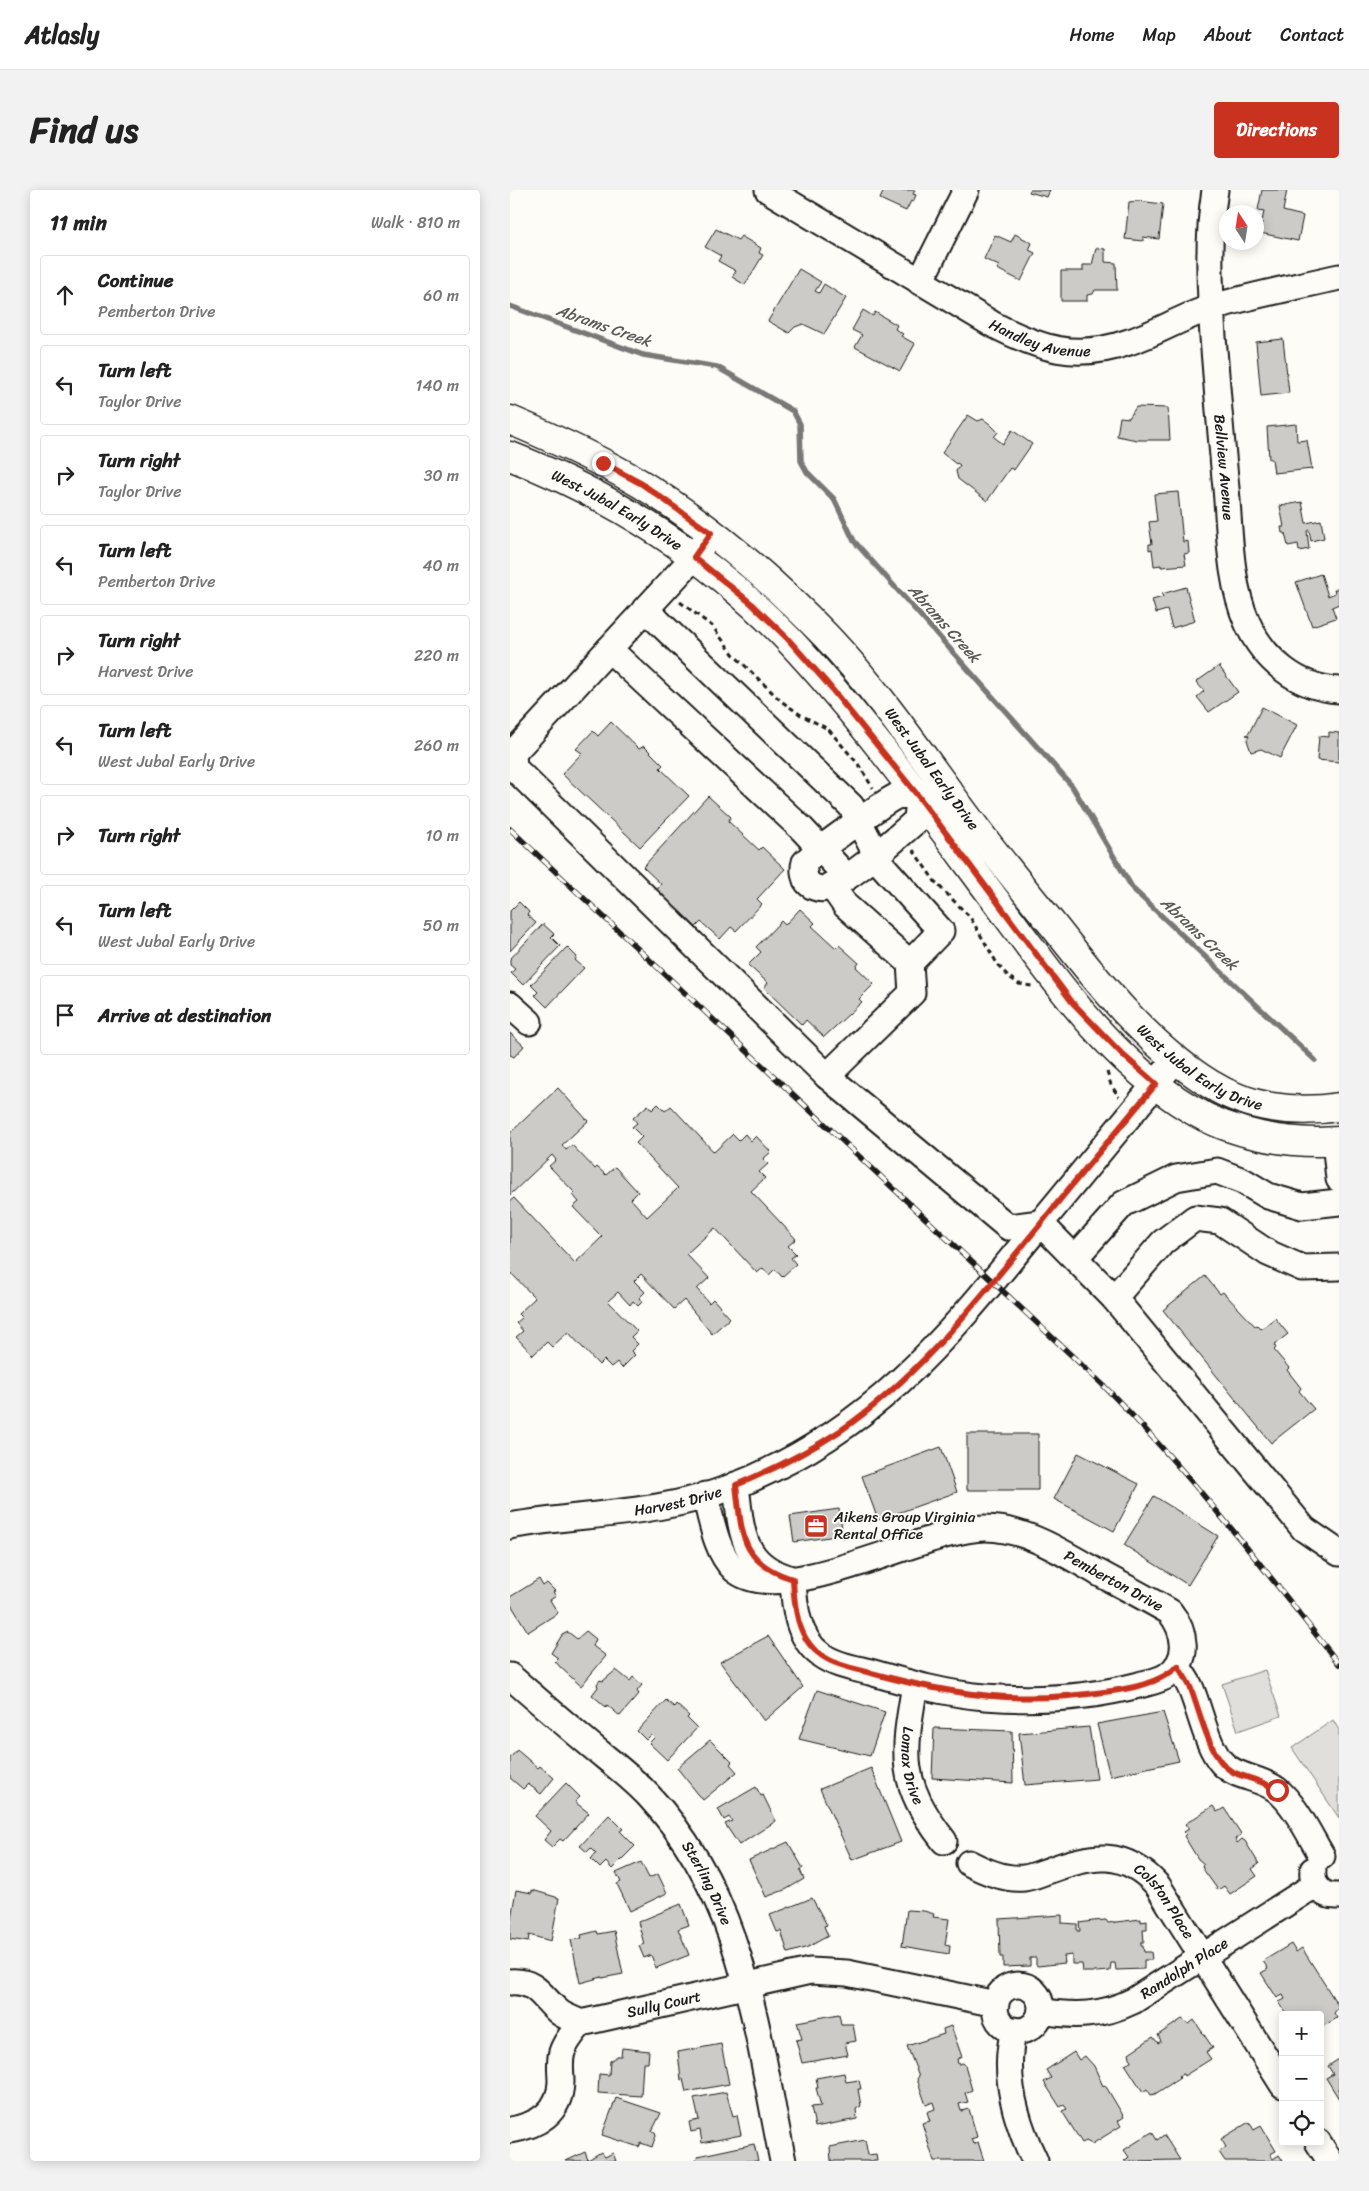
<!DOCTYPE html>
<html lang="en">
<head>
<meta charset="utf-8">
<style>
  :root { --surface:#fff; --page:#f2f2f2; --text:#222; --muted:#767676; --line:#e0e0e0; --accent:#c8321e }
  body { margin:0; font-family:Sriracha,sans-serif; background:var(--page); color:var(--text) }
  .controls { position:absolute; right:15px; bottom:15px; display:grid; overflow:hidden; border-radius:5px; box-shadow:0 2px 12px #0003 }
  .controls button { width:45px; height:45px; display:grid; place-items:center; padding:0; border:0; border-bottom:1px solid var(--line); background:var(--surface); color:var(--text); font:25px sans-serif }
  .compass { position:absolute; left:709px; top:15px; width:45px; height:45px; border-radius:50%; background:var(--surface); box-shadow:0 2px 12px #0003; rotate:348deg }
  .stop { position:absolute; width:15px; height:15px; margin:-11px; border:4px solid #c8321e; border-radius:50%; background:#fff }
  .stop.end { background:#c8321e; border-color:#fff; box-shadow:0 1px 5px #0008 }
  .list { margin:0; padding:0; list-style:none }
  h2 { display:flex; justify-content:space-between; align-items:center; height:65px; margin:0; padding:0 20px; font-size:21px }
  h2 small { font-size:16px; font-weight:400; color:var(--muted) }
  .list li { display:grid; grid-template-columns:32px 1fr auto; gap:15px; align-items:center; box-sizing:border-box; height:80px; margin:0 10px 10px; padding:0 10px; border:1px solid var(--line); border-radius:5px }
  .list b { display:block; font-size:19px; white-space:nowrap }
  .list p { margin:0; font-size:16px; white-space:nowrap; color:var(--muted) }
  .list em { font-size:16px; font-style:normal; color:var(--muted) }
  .icon { flex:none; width:28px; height:28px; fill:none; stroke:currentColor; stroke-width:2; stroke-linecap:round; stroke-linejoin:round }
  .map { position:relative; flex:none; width:829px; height:1971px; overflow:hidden; border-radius:5px }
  header { display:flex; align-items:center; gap:30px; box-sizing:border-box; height:70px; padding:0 25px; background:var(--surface); border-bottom:1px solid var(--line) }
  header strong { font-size:24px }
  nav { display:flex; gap:28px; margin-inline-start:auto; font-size:18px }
  .intro { display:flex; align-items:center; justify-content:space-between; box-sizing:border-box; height:120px; padding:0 30px }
  h1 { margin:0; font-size:35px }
  .button { padding:12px 22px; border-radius:5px; background:var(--accent); color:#fff; font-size:18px; font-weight:700 }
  main { display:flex; gap:30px; padding:0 30px }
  aside { flex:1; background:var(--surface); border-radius:5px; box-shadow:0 2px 12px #0003 }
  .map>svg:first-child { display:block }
</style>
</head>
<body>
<header>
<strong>Atlasly</strong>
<nav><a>Home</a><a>Map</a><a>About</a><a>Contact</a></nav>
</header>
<div class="intro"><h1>Find us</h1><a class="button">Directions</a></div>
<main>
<aside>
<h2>11 min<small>Walk · 810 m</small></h2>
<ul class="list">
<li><svg class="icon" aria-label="ahead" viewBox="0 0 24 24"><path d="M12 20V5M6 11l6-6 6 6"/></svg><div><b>Continue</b><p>Pemberton Drive</p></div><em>60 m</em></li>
<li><svg class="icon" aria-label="left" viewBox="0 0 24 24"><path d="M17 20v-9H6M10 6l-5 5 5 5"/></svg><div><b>Turn left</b><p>Taylor Drive</p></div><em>140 m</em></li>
<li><svg class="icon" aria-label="right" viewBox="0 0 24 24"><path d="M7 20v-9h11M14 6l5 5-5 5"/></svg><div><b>Turn right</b><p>Taylor Drive</p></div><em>30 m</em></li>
<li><svg class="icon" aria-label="left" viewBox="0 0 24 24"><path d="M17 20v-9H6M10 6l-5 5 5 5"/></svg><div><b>Turn left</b><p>Pemberton Drive</p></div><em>40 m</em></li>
<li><svg class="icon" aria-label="right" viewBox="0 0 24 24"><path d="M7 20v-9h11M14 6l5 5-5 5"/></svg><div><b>Turn right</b><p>Harvest Drive</p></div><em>220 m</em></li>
<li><svg class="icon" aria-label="left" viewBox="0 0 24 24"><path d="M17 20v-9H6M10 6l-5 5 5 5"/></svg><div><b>Turn left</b><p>West Jubal Early Drive</p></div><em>260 m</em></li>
<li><svg class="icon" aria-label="right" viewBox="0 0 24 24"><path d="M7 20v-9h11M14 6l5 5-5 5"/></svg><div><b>Turn right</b></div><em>10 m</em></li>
<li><svg class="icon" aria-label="left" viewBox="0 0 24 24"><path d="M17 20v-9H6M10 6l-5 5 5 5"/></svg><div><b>Turn left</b><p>West Jubal Early Drive</p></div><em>50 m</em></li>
<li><svg class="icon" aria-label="arrive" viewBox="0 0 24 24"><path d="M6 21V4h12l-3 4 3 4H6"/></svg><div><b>Arrive at destination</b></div></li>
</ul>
</aside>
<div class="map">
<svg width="829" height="1971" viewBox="0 0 829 1971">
  <rect width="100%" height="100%" fill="#fdfcf7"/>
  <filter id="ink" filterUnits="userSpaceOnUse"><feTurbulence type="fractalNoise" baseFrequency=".02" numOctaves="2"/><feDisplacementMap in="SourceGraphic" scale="10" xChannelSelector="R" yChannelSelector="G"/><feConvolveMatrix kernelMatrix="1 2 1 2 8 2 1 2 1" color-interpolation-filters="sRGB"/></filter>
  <g filter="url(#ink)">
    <path fill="#e0dfdb" stroke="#7e7e7c" d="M755,1480L771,1526L728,1541L712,1494Z
      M823,1530L829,1540V1628L782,1558Z"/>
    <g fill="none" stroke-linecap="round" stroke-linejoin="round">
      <path stroke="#797876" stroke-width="5.5" d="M0,116L133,165L207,177L283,221L290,234L291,271L297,282L324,309L344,351L562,596L623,699L805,870"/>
    </g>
    <path fill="#cccbc8" stroke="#1c1c1c" d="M374,0H405L403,4L406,5L403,12L401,11L396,21L370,9Z
      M520,0H540L537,7L519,2Z
      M752,0H777L773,21L793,26L788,51L750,43L754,21L748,20Z
      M628,11L653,14L649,49L633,47V51L615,49L619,12Z
      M206,39L228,50L231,46L251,58L249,63L253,65L235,95L222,87L226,81L208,71L211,66L195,57Z
      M505,44L522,53L519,60L525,63L511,91L487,79L489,76L474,69L485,45L501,52Z
      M586,58L595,59V72L606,73L607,100H585L583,104L577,105V111H551V81H573V75H582Z
      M289,79L311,92L305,101L309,103L314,94L336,108L314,144L293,134L285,137L279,143L258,131Z
      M353,120L363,126L365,122L387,135L385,139L393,144L391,146L405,154L390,181L345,157L352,145L342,140Z
      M773,149L779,203L751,206L746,152Z
      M626,217L658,218L660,250H627L607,246L610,227L619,228Z
      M458,225L468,231L473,229L480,234L488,242L484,247L493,254L502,240L522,254L504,280L500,278L477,311L448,289L446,281L450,275L447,273L446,274L432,263Z
      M786,234L787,251L797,250L802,279L764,283L762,269H759L757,237Z
      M668,302L673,352L678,351L679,363L674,364L676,375L651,377V375L644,376L642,359L639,360V354H642L639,332L647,331L644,304Z
      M792,312L796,333L811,330L814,348L801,351L799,340L797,341L799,359L789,361L788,354L778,356L775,343H772L771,337H774L770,316Z
      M811,384L818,406L825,403L824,400L829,398V414L822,417L826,428L802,436L786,392Z
      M676,397L685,431L662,438L657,420L646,423L642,410L653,407L652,404Z
      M709,476L728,502L699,522L687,507L694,501L686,492Z
      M752,517L787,535L770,568L751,559L741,562L737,550L739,546L736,545L739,543Z
      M101,532L129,559L134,556L153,575L150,578L179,606L130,657L52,584L72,563L66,559L83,541L88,546Z
      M819,542L829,543V572L807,570L809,546L819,547Z
      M198,606L221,627L218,631L249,660L252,657L275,679L247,709L252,714L226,741L221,737L210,749L191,732L186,737L147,700L151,694L133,677Z
      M9,712L19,722L17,725L26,733L0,761V721Z
      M290,719L305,733L302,736L326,758L329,755L349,773L346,777L364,794L349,809L352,812L314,847L296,830L292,835L254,798L258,793L238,775L251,762L246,757L271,731L275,735Z
      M33,734L44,744L41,747L50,756L13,795L1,783L5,779L0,775V769Z
      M57,757L67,767L65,770L74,778L37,817L25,805L28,802L21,795Z
      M0,843L14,856L4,867L0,865Z
      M48,898L78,931L52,955L56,960L62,955L85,979L87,977L96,985L105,977L128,1002L121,1009L137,1027L168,998L126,953L132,947L122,937L127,933L123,928L138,915L142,920L148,914L155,921L161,916L204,962L223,944L229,950L235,944L241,951L246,946L261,962L253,969L258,974L249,982L255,988L241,1001L286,1049L278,1056L286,1064L281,1068L286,1074L272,1087L265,1079L259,1085L253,1078L247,1083L205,1038L176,1064L199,1088L187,1099L199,1113L203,1109L220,1128L202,1144L174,1110L164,1119L131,1084L124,1091L135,1102L129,1108L132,1112L128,1116L123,1111L120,1115L108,1102L98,1111L127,1141L121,1147L128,1154L121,1161L125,1165L112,1178L107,1172L101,1177L94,1170L89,1175L58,1142L42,1157L37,1152L23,1165L6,1147L13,1141L6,1133L12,1128L8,1124L25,1108L0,1082V1011L4,1008L65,1073L92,1047L63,1017L69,1012L63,1005L65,1003L39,976L46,970L42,965L0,1005V943Z
      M695,1086L710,1104L713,1102L745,1136L747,1135L751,1139L765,1128L778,1144L764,1155L766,1158L764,1160L779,1178L777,1180L791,1198L789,1201L804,1219L761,1253L653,1120Z
      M457,1244H528V1300H457Z
      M431,1257L447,1302L368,1330L352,1286Z
      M568,1263L629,1294L604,1341L544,1309Z
      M644,1306L708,1346L678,1395L614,1355Z
      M329,1319L333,1345L284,1352L280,1326Z
      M29,1389L33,1396L37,1393L45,1401L43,1402L46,1406L40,1410L48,1423L18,1442L0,1413V1407Z
      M76,1441L86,1449L83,1456L96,1466L71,1496L50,1477L45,1471L48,1468L41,1463L52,1445L58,1442L67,1449Z
      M258,1446L293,1497L254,1531L210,1472Z
      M106,1480L120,1491L123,1487L132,1495L127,1501L129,1504L110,1526L97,1515L96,1517L82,1505L88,1497L87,1494L90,1490L93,1491Z
      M307,1500L375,1522L360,1566L289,1549Z
      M156,1510L164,1517L166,1514L179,1526L177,1528L187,1538L157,1570L139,1553L144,1548L141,1545L136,1550L127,1541Z
      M653,1522L669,1571L600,1586L587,1534Z
      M579,1537L587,1589L515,1595L509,1543Z
      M424,1538L502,1541L503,1593L422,1588Z
      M200,1550L222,1572L220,1574L227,1582L193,1610L167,1578Z
      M7,1560L28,1578L30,1576L44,1588L31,1604L18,1594L13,1599L0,1588V1568Z
      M361,1578L391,1652L342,1670L310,1599Z
      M56,1593L70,1607L65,1612L79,1623L53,1651L50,1649L42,1657L34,1650L41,1641L25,1626Z
      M246,1597L251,1606L253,1605L266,1631L229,1655L215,1634L222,1631L219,1627L214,1630L208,1619Z
      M703,1616L707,1622L714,1618L730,1642L731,1645L725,1649L727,1653L732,1649L735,1651L749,1674L742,1679L747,1686L720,1704L714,1696L708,1700L693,1679L692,1675L694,1674L688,1669L674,1646L676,1644L674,1642L679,1639L675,1634Z
      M99,1625L113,1639L110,1641L125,1656L102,1679L96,1672L90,1678L81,1669L86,1663L81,1658L77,1662L70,1656Z
      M278,1652L293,1678L290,1680L294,1689L277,1699L256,1707L239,1670Z
      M131,1672L139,1688L148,1684L157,1703L120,1721L107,1694L111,1692L106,1683Z
      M6,1700L22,1703V1700L49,1708L41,1751L19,1745L18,1752L0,1749V1734Z
      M302,1708L317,1735L314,1736L318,1746L298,1757L278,1763L271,1741L267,1742L260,1725Z
      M171,1714L179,1735L168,1739L179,1765L146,1778L141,1765L134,1768L129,1756L134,1754L128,1732Z
      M397,1720L414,1721L424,1724L423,1727L439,1729L435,1755L440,1756L439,1764L392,1756Z
      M552,1725V1733L567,1734V1741H570L569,1733L583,1731L596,1730L598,1733L631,1729V1732L637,1731V1740H633L634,1752H631V1756H633L634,1762H641L642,1770H634V1779L606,1780L605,1773H601L600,1781L586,1782H573L572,1774H562V1765L554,1766L555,1773L528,1776L526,1775V1768H520V1776L493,1777V1767H490L489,1729Z
      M87,1741L88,1744L104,1741L113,1784L92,1788V1787L70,1793L61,1750L72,1748L71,1745Z
      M781,1754L786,1762L792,1758L829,1817L824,1823L827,1828L810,1838V1825H777L769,1812L775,1809L773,1805L767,1808L751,1783L758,1779L753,1771Z
      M329,1824L331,1834H343L346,1851L335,1853L338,1865L292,1873L286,1850L292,1849L287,1832Z
      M672,1829L679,1834L684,1830L703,1858L696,1862L701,1869L674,1886L673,1884L668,1886L670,1888L645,1904L641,1905L637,1899L633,1902L615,1874L621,1871L619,1863L643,1847L648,1853L651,1851L648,1845Z
      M441,1836L452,1867L447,1869L448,1874L453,1873L455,1875L462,1900L455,1903L458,1912L449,1914L451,1921L459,1919L467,1947L461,1949L463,1954L468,1952L474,1971H424L412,1933L420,1931L417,1922L425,1919L423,1912L416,1915L407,1889L409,1886L397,1856L434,1844L433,1839Z
      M211,1854L219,1894L176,1902L173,1889L171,1890L168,1862Z
      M112,1858L139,1861L138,1873H133L131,1906L88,1903L89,1884L99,1885L100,1871L107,1866H111Z
      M564,1862L569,1870L575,1866L584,1876L593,1896L595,1895L614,1927L608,1931L611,1936L582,1954L576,1951L572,1953L552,1921L557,1919L554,1915L550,1917L534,1892L541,1888L536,1880Z
      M829,1869V1909L816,1888L823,1884L818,1876Z
      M334,1883L336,1892L349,1890L351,1899H348L351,1916L346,1919L347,1929L305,1937L301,1917L311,1916L306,1898H308L306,1888Z
      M216,1902L223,1926L227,1925L231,1945L192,1953L190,1940L181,1942L179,1932L189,1930L184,1908Z
      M106,1908L151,1923L142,1941L145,1942L146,1945L142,1957L131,1953L129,1957L92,1945Z
      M739,1932L744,1940L751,1936L766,1961L760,1964L763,1969L769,1965L773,1971H715L709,1962L716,1957L711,1949Z
      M642,1942L647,1950L654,1945L670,1970L614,1971L619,1967L614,1960Z
      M355,1950L358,1965L366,1964L367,1971H321L320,1957Z
      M244,1954L248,1971H185L188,1966Z
      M75,1962L78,1970L91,1962L95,1967L103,1963L106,1971H56Z"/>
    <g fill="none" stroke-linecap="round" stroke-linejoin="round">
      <defs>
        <g id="minor">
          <path id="s1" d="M258,0L482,134C530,159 566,171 619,152C647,143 672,127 700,118C741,105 786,97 829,87"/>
          <path id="s2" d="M705,0C697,49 700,98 703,147C707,197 711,248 716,298C720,341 719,391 737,432C753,469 787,498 829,500"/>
          <path d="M410,92L456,0"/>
          <path d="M201,343L184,367L3,563L4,578L317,886L498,1037L530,1033L604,1108L794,1339L829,1363"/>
          <path d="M135,419L341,616L371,674L431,741L400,773L335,715L321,695"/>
          <path d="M99,459L292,639L337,687"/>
          <path d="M409,607L407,630C386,648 341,690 316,698C309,700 300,697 296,690C294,685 293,678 295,672C297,667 380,608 387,606C406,603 403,611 422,598"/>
          <path d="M0,815L19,832"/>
          <path d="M317,886L402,803L400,773"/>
          <path d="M825,951L829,989"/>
          <path d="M565,1068L613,1014L666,988L707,981L733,991L758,1006L792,1016L829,1012"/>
          <path d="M604,1108L653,1052L685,1028L710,1031L758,1063L792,1078L829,1077"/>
          <path d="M226,1295C231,1336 230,1373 276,1387"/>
          <path id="s3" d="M195,1305C201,1328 206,1362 224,1379C272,1421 415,1338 475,1338C516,1338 553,1363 587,1382C611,1395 636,1408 660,1422C675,1441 681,1469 658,1485C650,1491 639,1492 629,1495C579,1508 527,1511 475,1507C436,1504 398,1493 360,1482C344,1478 325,1475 311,1465C287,1448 284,1415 283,1389"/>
          <path id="s4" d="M0,1336C73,1323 149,1325 219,1298C361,1244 437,1148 530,1034C575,979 621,924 666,869"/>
          <path d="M667,1476C672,1484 678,1491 681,1499C690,1520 697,1557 712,1573C726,1588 750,1587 767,1600C785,1614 800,1646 812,1666"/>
          <path id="s5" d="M0,1486C26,1509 52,1531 78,1553C98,1570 119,1585 138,1605C234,1707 246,1839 273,1971"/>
          <path id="s6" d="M405,1495C393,1565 388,1592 434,1651"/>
          <path id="s7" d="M459,1673C476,1682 495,1690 514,1688C523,1687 531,1683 540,1680C583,1664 615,1659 648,1696L773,1895"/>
          <path d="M803,1680C801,1697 813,1707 829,1706"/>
          <path d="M0,1792C27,1790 32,1808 49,1822C55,1827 64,1829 71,1833C64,1842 56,1850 52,1862C49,1872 51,1882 51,1892C50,1923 27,1936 0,1940"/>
          <circle cx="508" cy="1818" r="23"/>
          <path id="s8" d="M531,1821C565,1827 592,1826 623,1811L805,1695"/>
          <path id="s9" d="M71,1833L300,1781L337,1783L486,1814"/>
          <path d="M504,1840C492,1884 506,1932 525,1971"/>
          <path d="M808,1952L820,1971"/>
        </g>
        <g id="major">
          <path id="s10" d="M0,230C45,249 89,269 131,294C198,335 261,389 316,446C373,506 417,574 467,640C493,674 520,707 547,740C591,796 639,856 700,894C738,918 785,924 829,917"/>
          <path id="s11" d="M0,266C103,306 202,369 278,449C355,531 422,625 489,715C544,789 599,869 679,918C722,945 779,955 829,951"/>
        </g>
      </defs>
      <use href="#minor" stroke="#1c1c1c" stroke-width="29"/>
      <use href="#major" stroke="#1c1c1c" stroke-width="31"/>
      <path stroke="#1c1c1c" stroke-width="3" stroke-dasharray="5 4" stroke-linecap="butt" d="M170,412L202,436L224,465L271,511L291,525L318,539L348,574L363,598
        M403,660L426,693L460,727L488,775L498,786L509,794L522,796
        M597,882L601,895L609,907"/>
      <use href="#minor" stroke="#fdfcf7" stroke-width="25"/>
      <use href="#major" stroke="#fdfcf7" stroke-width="28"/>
      <defs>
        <path id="rail" d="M0,639L592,1194C678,1281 754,1378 829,1474"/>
      </defs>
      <use href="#rail" stroke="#1c1c1c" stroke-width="5.5"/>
      <use href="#rail" stroke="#fdfcf7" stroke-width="4" stroke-dasharray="11" stroke-linecap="butt"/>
    </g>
  </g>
  <g fill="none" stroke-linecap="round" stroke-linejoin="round" filter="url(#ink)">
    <path stroke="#c8321e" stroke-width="6" d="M93,273L132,294L201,343L184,367L242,414L277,448L316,492L409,607L562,812L613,865L646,894C607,941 566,989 528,1037C468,1110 409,1187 330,1241C298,1262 262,1280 226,1295C232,1344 230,1373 283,1389C284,1415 287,1449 311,1465C326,1476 347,1479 365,1484C446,1506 510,1514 594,1502C619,1499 649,1494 668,1476C672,1484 678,1491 681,1499C690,1522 700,1569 721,1581C736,1589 751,1589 767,1600"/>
  </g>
  <defs>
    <symbol id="office-square" viewBox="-11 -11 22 22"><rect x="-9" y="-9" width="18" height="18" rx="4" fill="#c8321e" stroke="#fdfcf7"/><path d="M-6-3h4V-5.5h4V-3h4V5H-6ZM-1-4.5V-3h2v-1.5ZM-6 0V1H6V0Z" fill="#fff"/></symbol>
  </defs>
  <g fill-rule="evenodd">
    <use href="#office-square" x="292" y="1322" width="28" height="28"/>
  </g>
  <g text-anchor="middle" stroke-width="4" stroke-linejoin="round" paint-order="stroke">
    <g font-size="15" fill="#1c1c1c" stroke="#fdfcf7">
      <text dy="5" stroke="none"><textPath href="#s1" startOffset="312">Handley Avenue</textPath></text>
      <text dy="5" stroke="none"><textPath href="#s2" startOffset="278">Bellview Avenue</textPath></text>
      <text dy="5" stroke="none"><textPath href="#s11" startOffset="120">West Jubal Early Drive</textPath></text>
      <text dy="5" stroke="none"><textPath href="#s10" startOffset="556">West Jubal Early Drive</textPath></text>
      <text dy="5" stroke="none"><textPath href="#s10" startOffset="961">West Jubal Early Drive</textPath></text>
      <text dy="5" stroke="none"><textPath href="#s4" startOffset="170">Harvest Drive</textPath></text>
      <text dy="5" stroke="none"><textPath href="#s3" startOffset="482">Pemberton Drive</textPath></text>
      <text dy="5" stroke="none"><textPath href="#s6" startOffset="82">Lomax Drive</textPath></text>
      <text dy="5" stroke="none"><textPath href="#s5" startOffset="289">Sterling Drive</textPath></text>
      <text dy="5" stroke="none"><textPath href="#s7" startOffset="219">Colston Place</textPath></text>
      <text dy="5" stroke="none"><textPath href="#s8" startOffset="155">Randolph Place</textPath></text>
      <text dy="5" stroke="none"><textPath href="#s9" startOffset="85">Sully Court</textPath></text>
    </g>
    <g font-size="15" fill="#1c1c1c" stroke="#fdfcf7" text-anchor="start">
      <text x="324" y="1332">Aikens Group Virginia<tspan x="324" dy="17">Rental Office</tspan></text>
    </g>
    <g font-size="16" font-style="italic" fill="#5a5a58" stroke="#fdfcf7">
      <text transform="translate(94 135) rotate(19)" y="6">Abrams Creek</text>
      <text transform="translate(435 433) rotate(48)" y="6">Abrams Creek</text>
      <text transform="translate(690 743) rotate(43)" y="6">Abrams Creek</text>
    </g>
  </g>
</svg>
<div class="controls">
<button>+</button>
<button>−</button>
<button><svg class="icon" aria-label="locate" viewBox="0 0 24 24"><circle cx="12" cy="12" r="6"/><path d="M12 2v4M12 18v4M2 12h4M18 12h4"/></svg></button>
</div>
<svg class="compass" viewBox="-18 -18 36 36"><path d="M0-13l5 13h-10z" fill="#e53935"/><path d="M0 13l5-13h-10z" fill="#767676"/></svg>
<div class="stop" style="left:767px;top:1600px"></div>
<div class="stop end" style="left:93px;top:273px"></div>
</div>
</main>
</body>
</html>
